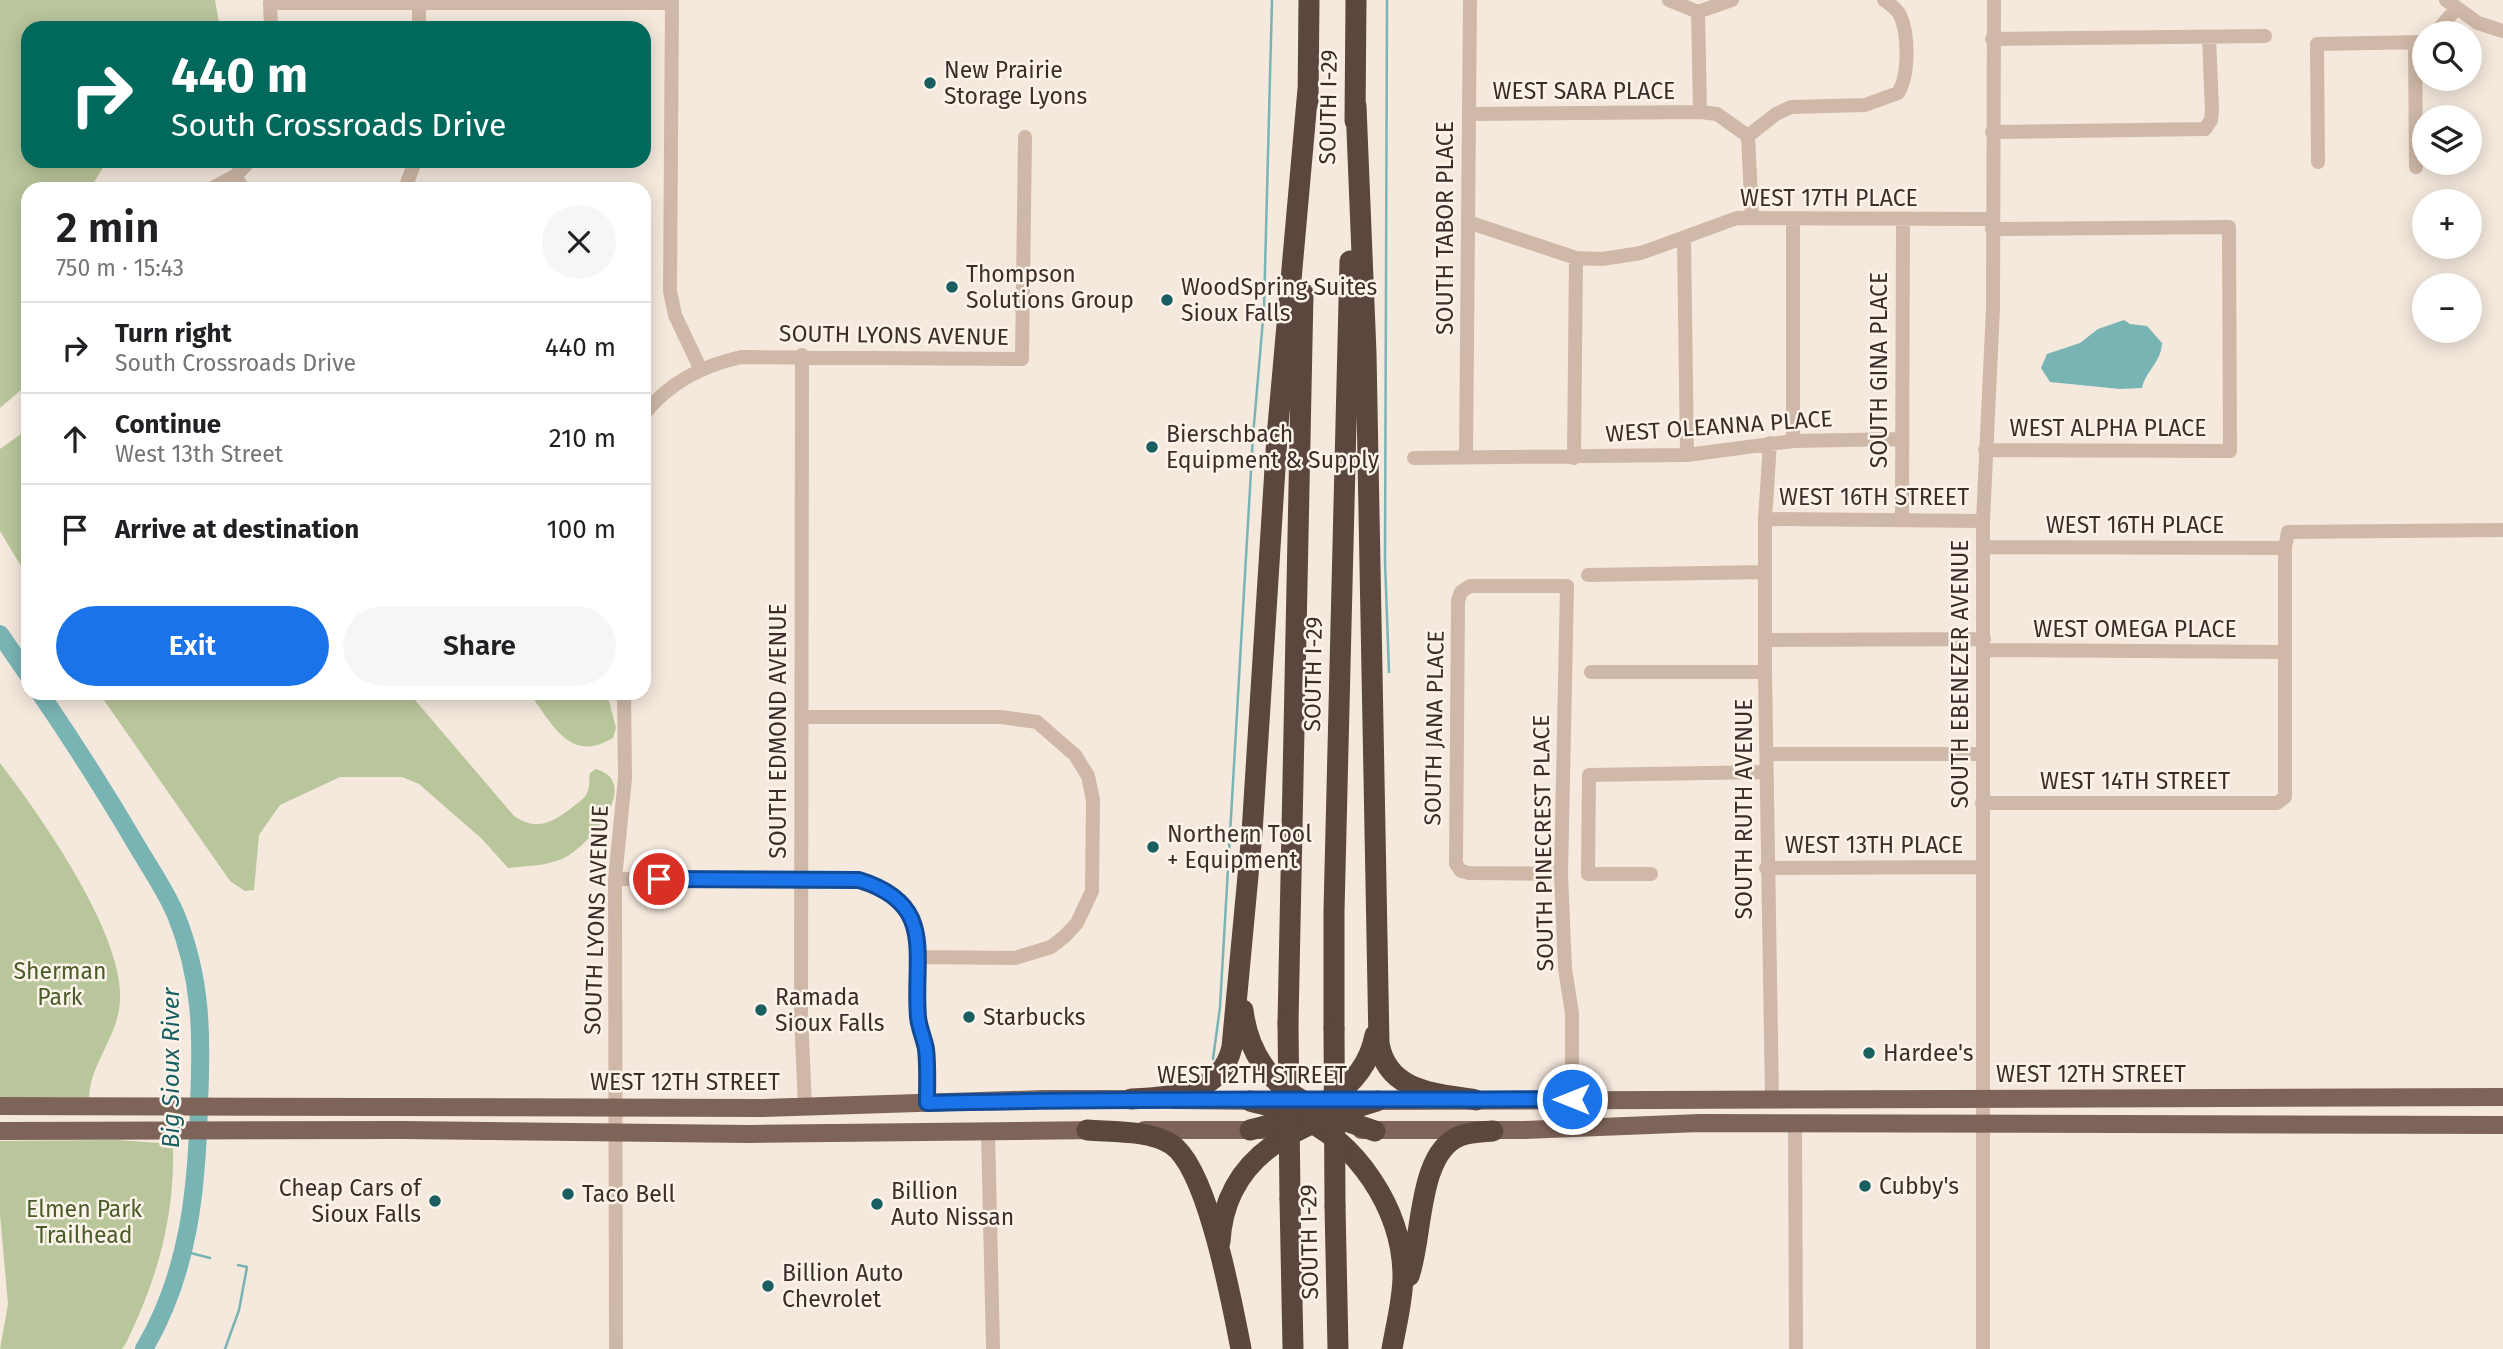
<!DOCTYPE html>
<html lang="en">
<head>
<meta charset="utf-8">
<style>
  :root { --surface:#fff; --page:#f6f6f6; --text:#202124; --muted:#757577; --line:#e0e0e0; --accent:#1a73e8 }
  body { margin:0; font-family:"Fira Sans",sans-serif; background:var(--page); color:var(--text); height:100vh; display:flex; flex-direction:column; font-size:26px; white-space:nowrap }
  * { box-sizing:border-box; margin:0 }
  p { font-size:23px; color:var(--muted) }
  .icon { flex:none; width:38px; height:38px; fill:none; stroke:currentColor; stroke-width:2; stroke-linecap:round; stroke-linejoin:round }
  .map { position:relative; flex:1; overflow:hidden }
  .drawer { position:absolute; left:21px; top:182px; width:630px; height:518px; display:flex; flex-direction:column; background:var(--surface); border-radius:21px; box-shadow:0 4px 18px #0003 }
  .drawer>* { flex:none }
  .hud { position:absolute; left:21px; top:21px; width:630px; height:147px; border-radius:21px; box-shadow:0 4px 18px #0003; background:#00695c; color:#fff; overflow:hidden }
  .tools { position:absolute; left:2412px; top:21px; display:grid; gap:14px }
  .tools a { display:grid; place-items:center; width:70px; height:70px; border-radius:50%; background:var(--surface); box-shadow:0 4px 18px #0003; font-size:35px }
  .pin { position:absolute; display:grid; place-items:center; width:60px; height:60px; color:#fff; margin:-30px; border:4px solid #fff; border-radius:50%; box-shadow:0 2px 7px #0007 }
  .me { position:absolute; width:77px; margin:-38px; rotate:270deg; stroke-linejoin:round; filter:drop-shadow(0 0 5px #0008) }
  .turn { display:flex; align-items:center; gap:24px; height:147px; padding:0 35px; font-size:32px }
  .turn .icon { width:91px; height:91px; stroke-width:2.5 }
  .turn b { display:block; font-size:49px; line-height:60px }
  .round { display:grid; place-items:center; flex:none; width:74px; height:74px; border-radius:37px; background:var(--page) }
  .overview { display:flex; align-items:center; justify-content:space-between; height:119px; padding:0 35px }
  h1 { font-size:42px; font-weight:600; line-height:52px }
  .cta { display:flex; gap:14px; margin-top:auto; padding:14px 35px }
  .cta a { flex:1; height:80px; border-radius:42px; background:var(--accent); color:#fff; font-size:28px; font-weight:600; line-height:80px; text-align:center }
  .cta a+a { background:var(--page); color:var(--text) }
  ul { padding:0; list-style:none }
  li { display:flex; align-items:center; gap:21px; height:91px; padding:0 35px; border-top:2px solid var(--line) }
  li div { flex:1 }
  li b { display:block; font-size:26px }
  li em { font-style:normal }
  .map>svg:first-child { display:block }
</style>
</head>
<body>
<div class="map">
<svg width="2503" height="1349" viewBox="0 0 2503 1349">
  <rect width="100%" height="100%" fill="#f5e9dd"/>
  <!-- green -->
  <path fill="#b9c69b" d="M0 0H215L220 28H28V161H107L90 189H28V384L0 408Z
    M28 429V578L0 531V449Z
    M99 693H409L514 816C538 832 553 822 574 806 579 802 587 797 588 790 590 785 589 778 590 773L596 769C644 783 587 848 562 859 545 866 526 866 508 868L482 839 419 784 402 777H340L280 805 259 835 254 890 245 891 230 881Z
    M529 693H607L616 728 613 738C569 764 553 724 529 693Z
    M0 763C40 815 124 934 120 1000 119 1035 91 1062 89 1097H0Z
    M117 1140 173 1144C175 1216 158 1278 126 1343L122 1349H0L8 1304 0 1214V1141Z"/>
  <!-- water -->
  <path fill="#79b4b5" d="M2124 320 2130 324 2147 326 2162 343C2161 363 2146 370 2142 388L2120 389 2050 382 2041 368 2047 354 2080 343 2098 329Z"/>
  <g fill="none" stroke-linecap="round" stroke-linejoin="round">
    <!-- stream -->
    <path stroke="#79b4b5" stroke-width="2.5" d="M1387 0 1385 562 1389 672
      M1213 1059 1220 1007 1253 436 1264 308 1272 0
      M183 1251 210 1258
      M225 1349 239 1310 247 1267 238 1265"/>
    <!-- river -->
    <path stroke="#79b4b5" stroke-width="18" d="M0 634 28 675
      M40 693C74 743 106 793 137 846 150 868 166 891 176 915 202 979 202 1036 199 1103 197 1189 189 1273 144 1349"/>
    <!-- minor -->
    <path stroke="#cfb8a7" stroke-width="14" d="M1669 0 1698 12 1732 0
      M2446 0 2478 23 2503 31
      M1698 12 1700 112 1717 114 1748 136 1752 217
      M271 28 270 3H672L670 291 675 315 700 368
      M419 28V3
      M2435 33 2457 8
      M1992 39 2265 36
      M2415 43 2416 167
      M1469 114 1700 112
      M1992 132 2205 129 2211 120 2212 110 2209 38
      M1748 136 1776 114 1791 107 1865 105 1898 93C1909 76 1909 34 1900 15 1896 8 1890 4 1884 0
      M2318 162 2317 44 2424 42
      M235 176 243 189
      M211 189 235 176 250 161
      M405 189 415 161
      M1793 219V441
      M1468 222 1576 258 1602 259 1641 253 1737 218 1992 219
      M1684 238 1687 455
      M802 355 801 1016 805 1106
      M644 414C670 382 702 366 741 357L1022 359 1025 137
      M1770 443 1765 519V672L1772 1098
      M1985 450 2230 451 2229 227 1992 229
      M1466 457 1470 0
      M1414 458 1687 455 1793 441 1900 439
      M1574 458 1576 258
      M1765 519 1983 521
      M1902 520 1903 220
      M1985 547 2285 548
      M1588 575 1765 572
      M1766 640 1984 639
      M1984 650 2285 652
      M1591 672H1765
      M801 717H1001L1037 722 1075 755 1088 776 1093 800 1092 891 1077 923 1065 936 1051 947 1015 958 920 957
      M1767 754H1983
      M1982 803H2277L2285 797V548L2288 532 2503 530
      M1766 868 1983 867
      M1561 874 1469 873 1461 871 1456 864 1458 601 1461 592 1470 586H1567L1561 874 1565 969 1572 1013V1099
      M1651 874H1588L1589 775 1766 772
      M615 879H859C936 904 914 955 918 1017 919 1028 924 1038 926 1049 928 1066 927 1085 927 1103
      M1795 1123 1796 1349
      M988 1131 993 1349
      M616 1349 615 879 625 778 624 693
      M1983 1349V521L1993 308 1994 0"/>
    <!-- major -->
    <path stroke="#7e6458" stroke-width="18" d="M1173 1100 1264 1101
      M1366 1101 2503 1097
      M0 1106 763 1108 1044 1099H1145
      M1144 1130H1263
      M1361 1130H1524L1700 1123 2503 1125
      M0 1131 402 1130 750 1134 1099 1130"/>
    <!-- highway -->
    <path stroke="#5c473f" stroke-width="21" d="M1308 103 1309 0
      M1356 106 1366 353 1379 1043C1387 1092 1435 1093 1476 1100
      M1355 121 1356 0
      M1243 1010C1252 1086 1310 1110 1375 1131
      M1288 1023 1303 293
      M1334 1029V911L1350 261
      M1131 1099C1172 1097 1221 1095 1232 1047L1252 833 1277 437 1308 89
      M1250 1101C1265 1105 1282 1108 1296 1115 1357 1141 1402 1209 1403 1275 1403 1300 1396 1325 1392 1349
      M1087 1130C1113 1132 1148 1130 1171 1144 1208 1168 1232 1304 1241 1349
      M1250 1130C1302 1117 1364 1095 1375 1035
      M1290 1199 1293 1349
      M1335 1206 1338 1349
      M1220 1242C1225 1151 1301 1124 1377 1101
      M1409 1276C1423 1238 1417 1153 1460 1136 1470 1132 1482 1132 1493 1131"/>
    <!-- highway-bridge -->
    <path stroke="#5c473f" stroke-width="21" d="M1288 1023 1290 1199
      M1334 1029 1335 1206"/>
  </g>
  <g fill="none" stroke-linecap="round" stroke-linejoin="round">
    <defs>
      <path id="route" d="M659 879 859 880C937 904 913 954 918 1017 919 1028 924 1038 926 1049 928 1066 927 1085 927 1103 1142 1097 1357 1101 1572 1099"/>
    </defs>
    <!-- route casing -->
    <use href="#route" stroke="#114b97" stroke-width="18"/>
    <!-- route -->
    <use href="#route" stroke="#1a73e8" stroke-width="12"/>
  </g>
  <!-- markers -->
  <g fill="#195e61" stroke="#fcf3ea" stroke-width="2.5">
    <circle cx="930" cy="83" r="7"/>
    <circle cx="952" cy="287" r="7"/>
    <circle cx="1167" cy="300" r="7"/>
    <circle cx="1152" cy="447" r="7"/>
    <circle cx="1153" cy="847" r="7"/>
    <circle cx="761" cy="1010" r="7"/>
    <circle cx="969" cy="1017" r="7"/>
    <circle cx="1869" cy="1053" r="7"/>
    <circle cx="1865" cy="1186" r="7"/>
    <circle cx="568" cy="1194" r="7"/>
    <circle cx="435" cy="1201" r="7"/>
    <circle cx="877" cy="1204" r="7"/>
    <circle cx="768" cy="1286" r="7"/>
  </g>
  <g text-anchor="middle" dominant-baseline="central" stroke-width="5" stroke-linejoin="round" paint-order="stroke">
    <!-- poi labels -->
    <g font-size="23" fill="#3b2e28" stroke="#fcf3ea" text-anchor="start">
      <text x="944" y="70">New Prairie<tspan x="944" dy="26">Storage Lyons</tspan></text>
      <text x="966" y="274">Thompson<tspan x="966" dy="26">Solutions Group</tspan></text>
      <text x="1181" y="287">WoodSpring Suites<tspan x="1181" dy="26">Sioux Falls</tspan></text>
      <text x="1166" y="434">Bierschbach<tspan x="1166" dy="26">Equipment &amp; Supply</tspan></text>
      <text x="1167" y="834">Northern Tool<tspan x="1167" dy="26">+ Equipment</tspan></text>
      <text x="775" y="997">Ramada<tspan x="775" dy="26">Sioux Falls</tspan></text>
      <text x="983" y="1017">Starbucks</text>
      <text x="1883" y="1053">Hardee's</text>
      <text x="1879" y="1186">Cubby's</text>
      <text x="421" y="1188" text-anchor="end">Cheap Cars of<tspan x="421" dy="26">Sioux Falls</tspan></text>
      <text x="891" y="1191">Billion<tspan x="891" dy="26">Auto Nissan</tspan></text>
      <text x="582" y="1194">Taco Bell</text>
      <text x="782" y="1273">Billion Auto<tspan x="782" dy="26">Chevrolet</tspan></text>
    </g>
    <!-- street labels -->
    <g font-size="23" fill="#3b2e28" stroke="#fcf3ea">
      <text x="1584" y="91">WEST SARA PLACE</text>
      <text transform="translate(1328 107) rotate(-89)">SOUTH I-29</text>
      <text x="1829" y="198">WEST 17TH PLACE</text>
      <text transform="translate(1445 228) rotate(-90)">SOUTH TABOR PLACE</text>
      <text transform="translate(894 335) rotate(1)">SOUTH LYONS AVENUE</text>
      <text transform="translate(1879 370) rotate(-90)">SOUTH GINA PLACE</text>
      <text transform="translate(1719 426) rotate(-4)">WEST OLEANNA PLACE</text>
      <text x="2108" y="428">WEST ALPHA PLACE</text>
      <text x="1874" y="497">WEST 16TH STREET</text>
      <text x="2135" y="525">WEST 16TH PLACE</text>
      <text x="2135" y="629">WEST OMEGA PLACE</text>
      <text transform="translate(1313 674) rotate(-89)">SOUTH I-29</text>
      <text transform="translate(1960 674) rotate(-90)">SOUTH EBENEZER AVENUE</text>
      <text transform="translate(1434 728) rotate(-89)">SOUTH JANA PLACE</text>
      <text transform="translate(778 731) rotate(-90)">SOUTH EDMOND AVENUE</text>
      <text x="2135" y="781">WEST 14TH STREET</text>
      <text transform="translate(1744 809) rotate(-90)">SOUTH RUTH AVENUE</text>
      <text transform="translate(1543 843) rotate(-91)">SOUTH PINECREST PLACE</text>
      <text x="1874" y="845">WEST 13TH PLACE</text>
      <text transform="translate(596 920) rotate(-88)">SOUTH LYONS AVENUE</text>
      <text x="2091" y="1074">WEST 12TH STREET</text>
      <text x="1252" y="1075">WEST 12TH STREET</text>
      <text x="685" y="1082">WEST 12TH STREET</text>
      <text transform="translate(1309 1242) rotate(-91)">SOUTH I-29</text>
    </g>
    <!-- park labels -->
    <g font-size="23" fill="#4a5c29" stroke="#fcf3ea">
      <text x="60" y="971">Sherman<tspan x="60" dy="26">Park</tspan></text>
      <text x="84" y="1209">Elmen Park<tspan x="84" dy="26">Trailhead</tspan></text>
    </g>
    <!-- water labels -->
    <g font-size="24" font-style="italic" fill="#195e61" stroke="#fcf3ea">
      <text transform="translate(171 1068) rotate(-90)">Big Sioux River</text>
    </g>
  </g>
</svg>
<div class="tools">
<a><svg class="icon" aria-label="search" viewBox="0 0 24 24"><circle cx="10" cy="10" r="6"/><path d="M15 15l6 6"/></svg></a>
<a><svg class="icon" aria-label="layers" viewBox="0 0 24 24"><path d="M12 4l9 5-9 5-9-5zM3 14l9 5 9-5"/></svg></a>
<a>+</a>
<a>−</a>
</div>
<div class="pin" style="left:659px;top:879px;background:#d93025"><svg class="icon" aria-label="arrive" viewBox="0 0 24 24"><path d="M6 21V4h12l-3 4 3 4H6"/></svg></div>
<svg class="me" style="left:1572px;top:1099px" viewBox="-20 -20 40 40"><circle r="17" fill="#1a73e8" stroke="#fff" stroke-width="3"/><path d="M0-11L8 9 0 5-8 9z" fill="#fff"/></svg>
<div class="hud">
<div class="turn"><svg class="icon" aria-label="right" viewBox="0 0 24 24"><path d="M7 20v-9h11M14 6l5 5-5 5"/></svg><div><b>440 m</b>South Crossroads Drive</div></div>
</div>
<section class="drawer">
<div class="overview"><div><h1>2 min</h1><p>750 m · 15:43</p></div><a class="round"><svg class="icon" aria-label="close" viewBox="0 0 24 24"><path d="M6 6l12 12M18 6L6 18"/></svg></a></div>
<ul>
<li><svg class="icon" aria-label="right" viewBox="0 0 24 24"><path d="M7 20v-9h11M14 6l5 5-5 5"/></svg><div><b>Turn right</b><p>South Crossroads Drive</p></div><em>440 m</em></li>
<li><svg class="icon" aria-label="ahead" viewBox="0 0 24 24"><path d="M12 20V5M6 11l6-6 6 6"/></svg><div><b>Continue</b><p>West 13th Street</p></div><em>210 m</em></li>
<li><svg class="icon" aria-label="arrive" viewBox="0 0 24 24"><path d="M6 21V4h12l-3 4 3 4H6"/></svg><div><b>Arrive at destination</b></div><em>100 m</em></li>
</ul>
<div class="cta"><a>Exit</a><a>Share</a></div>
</section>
</div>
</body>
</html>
